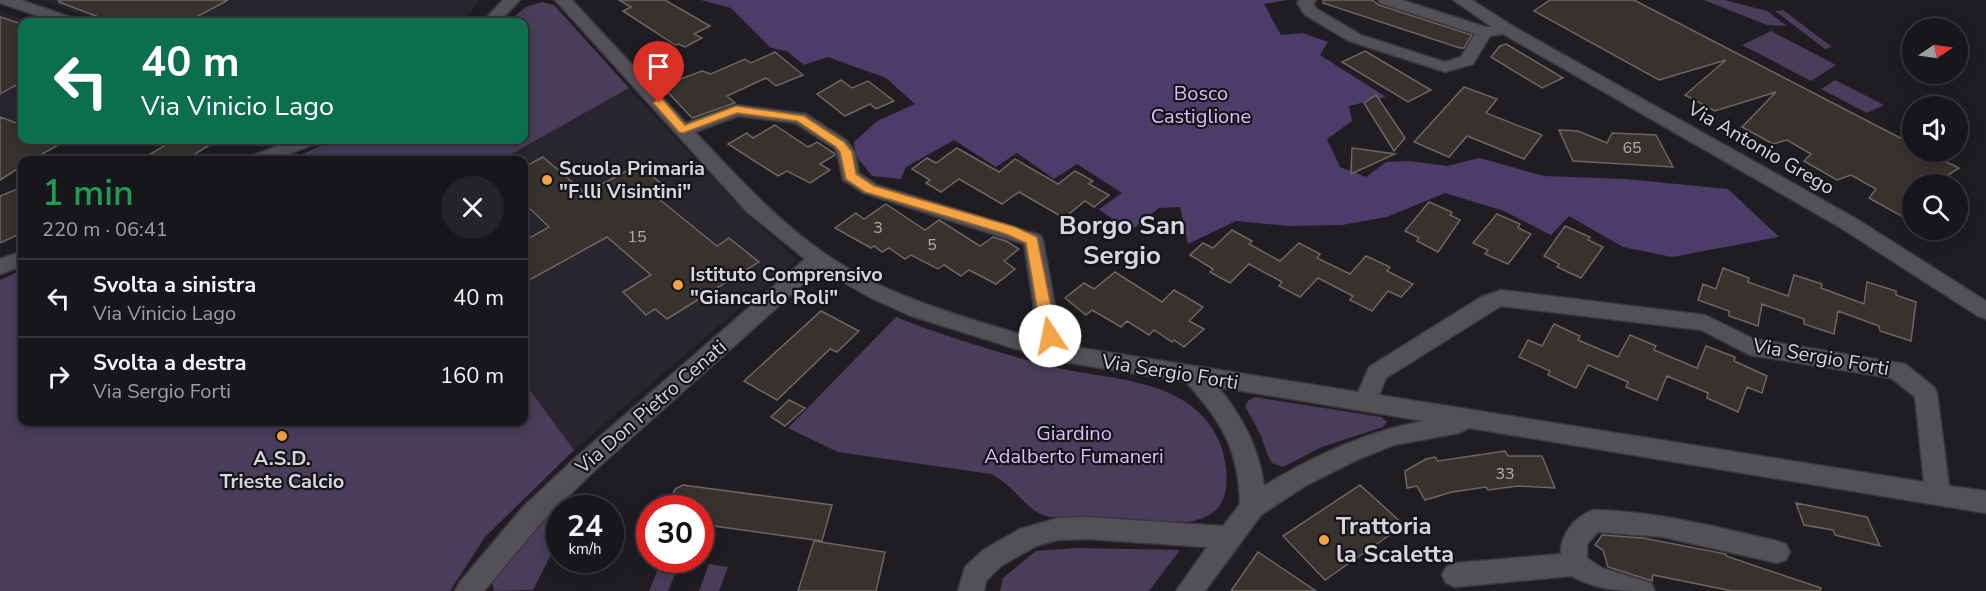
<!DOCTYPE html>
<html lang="it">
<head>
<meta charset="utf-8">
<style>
  :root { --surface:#17161a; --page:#242327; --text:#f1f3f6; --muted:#9e9fa2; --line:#363539 }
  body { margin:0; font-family:"Nunito Sans",sans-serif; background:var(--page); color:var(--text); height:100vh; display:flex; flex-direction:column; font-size:22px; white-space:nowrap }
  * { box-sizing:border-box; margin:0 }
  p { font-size:20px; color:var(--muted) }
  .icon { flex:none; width:33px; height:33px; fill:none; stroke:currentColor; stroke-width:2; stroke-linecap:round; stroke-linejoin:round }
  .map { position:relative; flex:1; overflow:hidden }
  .details { position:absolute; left:18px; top:156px; width:510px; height:270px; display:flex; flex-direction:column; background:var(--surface); border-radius:12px; box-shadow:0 3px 15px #0003,0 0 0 2px var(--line) }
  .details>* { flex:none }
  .guide { position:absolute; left:18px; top:18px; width:510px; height:126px; border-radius:12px; box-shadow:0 3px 15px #0003,0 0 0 2px var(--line); background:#0b6e4f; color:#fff; overflow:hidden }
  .needle { width:39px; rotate:77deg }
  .tools { position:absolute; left:1902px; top:18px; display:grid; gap:12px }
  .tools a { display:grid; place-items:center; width:66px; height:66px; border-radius:50%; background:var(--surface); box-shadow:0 3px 15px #0003,0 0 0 2px var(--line); font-size:30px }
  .speed { position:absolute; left:546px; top:495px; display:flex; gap:12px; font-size:30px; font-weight:700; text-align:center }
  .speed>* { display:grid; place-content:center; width:78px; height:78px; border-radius:50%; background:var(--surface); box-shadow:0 3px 15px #0003,0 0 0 2px var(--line); line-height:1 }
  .speed small { font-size:15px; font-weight:400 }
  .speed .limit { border:9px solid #d22; background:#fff; color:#111 }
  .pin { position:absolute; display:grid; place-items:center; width:51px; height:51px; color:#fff; margin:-62px -26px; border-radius:50% 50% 50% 0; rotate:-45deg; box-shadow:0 0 6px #0007 }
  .pin .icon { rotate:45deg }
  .me { position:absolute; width:66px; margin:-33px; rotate:349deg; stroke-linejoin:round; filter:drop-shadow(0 0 4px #0008) }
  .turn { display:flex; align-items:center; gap:21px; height:126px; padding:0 24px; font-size:27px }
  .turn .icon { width:78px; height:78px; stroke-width:2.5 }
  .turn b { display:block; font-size:42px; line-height:51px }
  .round { display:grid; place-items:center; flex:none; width:63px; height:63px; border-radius:32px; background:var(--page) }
  .summary { display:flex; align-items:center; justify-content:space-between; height:102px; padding:0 24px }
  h1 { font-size:36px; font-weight:600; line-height:45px; color:#1e9e55 }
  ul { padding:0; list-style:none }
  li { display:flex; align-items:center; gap:18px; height:78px; padding:0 24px; border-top:2px solid var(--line) }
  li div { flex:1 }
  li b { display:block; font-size:22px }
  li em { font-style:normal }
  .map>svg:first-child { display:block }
</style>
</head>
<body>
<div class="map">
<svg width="1986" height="591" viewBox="0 0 1986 591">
  <rect width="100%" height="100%" fill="#1f1d22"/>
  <!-- built -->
  <path fill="#28252f" d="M42 0H480L461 22H102Z
    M0 11 29 22H22V131L0 144Z
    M629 88 748 216 797 259 574 450 524 382V160H501Z"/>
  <!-- green -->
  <path fill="#493d5b" d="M1704 0H1724L1767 11 1787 26 1767 25Z
    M542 2 554 5 629 88 501 160H486L479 156 469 160H288L335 140H524V22H507L526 7Z
    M1783 10 1832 47 1825 49 1775 11Z
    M1771 31 1836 65 1811 81 1742 45Z
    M1835 80 1884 105 1867 113 1821 89Z
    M22 270V422H524V382L574 450 485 537 450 591H0V280Z
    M896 317C946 337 997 352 1049 366 1109 381 1192 376 1220 443 1225 456 1228 474 1226 488 1223 511 1208 518 1189 522L1050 517C1026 513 1014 484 991 474L838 452 788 428Z
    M1255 397 1381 417 1387 422 1383 427 1322 447 1283 467 1272 463 1268 456 1261 436 1245 406 1249 400Z
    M559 511V539L533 590 494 591 492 583 506 555 552 513Z
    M1077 548 1180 550 1149 591H1000L1003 578 1036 551Z
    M662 560H681L668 591H649Z
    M709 564 728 567 719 591H699Z"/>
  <!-- forest -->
  <path fill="#4d3b69" d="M701 0H1288L1264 4 1281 35 1303 33 1328 42 1320 55 1386 97 1349 106 1352 121 1327 139 1340 167 1366 177 1386 162 1409 161 1447 166 1480 158 1544 176 1626 179 1728 189 1779 237 1672 257 1623 247 1569 216 1551 235 1504 211 1445 193 1387 217 1342 225 1289 226 1236 221 1188 244 1180 207 1159 208 1129 232 1099 209 1122 193 1077 164 1054 179 1017 153 996 167 954 140 906 167 901 179 872 176 856 156 854 142 877 121 915 104 886 78 828 57 804 65 787 51 771 48 731 8Z"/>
  <!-- building -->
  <path fill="#37322e" stroke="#6c6763" stroke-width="1.5" d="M59 0H228L187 22H112L59 2Z
    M619 0H665L710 26 694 34 702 38 685 47 678 44 675 45 623 11 631 7Z
    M1323 0H1372L1379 5 1472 35 1464 48H1460L1323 3Z
    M1550 0H1634L1912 144V152H1927L1959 168 1934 184H1912V222L1869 198 1876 189 1851 175 1837 180 1804 161 1811 154 1787 140 1773 144 1742 127 1776 92 1715 111 1685 95 1726 60 1659 80 1534 11Z
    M0 17 22 24V82L0 94Z
    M1506 44 1563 78 1542 88 1491 57 1500 46Z
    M1365 51 1431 90 1408 102 1342 62Z
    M775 52 803 75 776 86 766 78 727 96 735 103 692 118 662 86 702 71 711 74 745 59 751 63Z
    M841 80 852 88 868 81 894 101 876 109 870 104 845 116 817 94Z
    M1464 87 1497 99 1486 113 1542 135 1524 159 1467 136 1449 157 1414 142Z
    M1376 95 1405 138 1394 151 1364 103Z
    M0 117 22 125V140H67L32 160H22V166L0 180Z
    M775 125 808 147 817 142 834 153 835 155 820 164 830 170 810 183 787 171 778 176 728 144 747 133 753 138Z
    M1559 130 1578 131 1607 143 1612 133 1656 135 1673 167 1573 161Z
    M174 140H218L185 160H140Z
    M957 148 999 172 1015 159 1058 184 1075 171 1093 181 1089 184 1109 195 1094 207 1085 201 1064 218 1019 192 1002 204 959 179 941 192 926 183 930 180 912 169 927 158 936 163Z
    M1352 148 1367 150 1395 154 1351 174Z
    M543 157 585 193 638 165 667 188 654 195 717 246 729 238 759 262 667 319 655 309 646 315 623 292 651 275 607 237 524 283V241L549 227 524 203V167Z
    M22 187V233L0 243V196Z
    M1429 202 1452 212 1450 215 1460 220 1438 252 1417 241 1419 238 1405 231Z
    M886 204 925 230 939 220 980 246 993 237 1006 241 1019 249 1004 261 1015 269 996 284 969 270 961 276 944 265 938 269 911 255 905 259 889 248 882 252 874 246 871 248 835 228 856 213 864 219Z
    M1497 214 1520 224 1518 228 1531 234 1508 264 1485 254 1488 250 1473 243Z
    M1565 226 1590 237 1588 240 1603 247 1581 278 1557 267 1559 264 1544 256Z
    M1232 230 1252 241 1249 244 1280 261 1299 243 1320 254 1317 258 1350 274 1366 256 1390 267 1387 271 1413 284 1401 297 1388 291 1372 311 1350 300 1353 296 1318 278 1300 297 1279 286 1282 282 1249 264 1230 283 1210 272 1213 269 1190 255 1203 243 1213 248Z
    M1723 268 1749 278 1748 282 1788 296 1794 275 1822 284 1821 288 1864 304 1867 282 1896 291V295L1916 302 1911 341 1880 331 1879 326 1838 311 1834 334 1804 324V319L1762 304 1758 326 1729 316V311L1698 300 1703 284 1716 289Z
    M1115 272 1162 302 1174 290 1203 307 1189 321 1204 329 1184 347 1174 340 1172 342 1154 330 1149 335 1127 321 1121 327 1092 310 1086 315 1065 298 1084 283 1094 289Z
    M821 311 859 331 837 352 830 349 777 400 744 381Z
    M1554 324 1580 336 1578 340 1618 357 1630 335 1656 346 1654 350 1697 368 1706 346 1735 357 1734 361 1767 376 1762 393 1747 387 1738 412 1707 398 1708 393 1667 376 1657 400 1626 387 1628 382 1588 365 1576 388 1548 375 1550 371 1519 357 1528 340 1542 346Z
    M789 400 805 408 785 426 771 417Z
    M1505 451 1508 456H1542L1555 488 1518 486 1488 490 1486 487 1452 492 1425 500 1417 486 1407 488 1405 471 1426 459 1435 457 1438 461Z
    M683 485 832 505 822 541 700 524V508H667L675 489Z
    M1360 485 1404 525 1325 580 1283 536Z
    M1796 503 1867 517 1880 546 1835 535 1833 530 1804 525Z
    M1602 535 1643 538 1726 554V556L1821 588 1820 591H1732L1653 575 1652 581 1608 567 1603 550 1595 545Z
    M814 541 885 552 876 591H798Z
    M1258 552 1316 591H1231Z"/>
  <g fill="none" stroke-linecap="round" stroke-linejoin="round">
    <defs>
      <path id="minor" d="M0 0H21L76 19 78 22H56L0 3Z
        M503 0H520L499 22H482Z
        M555 0H572L686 123 736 105 806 114 846 140 855 152 859 173 877 185 1040 235 1043 240 1062 345 1358 392 1369 367 1481 297 1501 290 1705 315 1754 339 1905 364 1934 387 1937 393 1949 486 1986 491V513L1469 428 1459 433 1394 445 1359 459 1305 486 1261 515 1205 591H1176L1207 547 1087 539 1058 540 1036 546 1001 566 986 581 984 591H958L965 567 983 550 1020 529 1058 518 1087 517 1223 526 1240 504C1239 450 1222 422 1186 382L1052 360 911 316 871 298 820 269 591 474 541 523 484 591H455L459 583 523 507 573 460 805 259 747 212ZM738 116 795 123 834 148 837 153 843 180 863 193 1024 244 1039 340C965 317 888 298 824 253 775 219 736 175 695 132ZM1501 306 1701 330 1750 355 1891 378 1915 397 1924 482 1379 395 1386 378ZM1218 387 1424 421C1367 431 1313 456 1264 486 1259 448 1243 417 1218 387Z
        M1299 0H1316L1313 4 1317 9 1361 35 1445 62 1461 57 1475 34 1380 3 1378 0H1402L1486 27H1492L1453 0H1472L1516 28 1855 218 1986 301V319L1978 316 1841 228 1503 34 1490 36 1473 64 1445 72 1349 41 1305 15 1297 3Z
        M293 140H317L314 144 274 160H249L251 156Z
        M22 251V266L0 274V259Z
        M1593 510C1656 511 1716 527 1777 541L1786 544 1790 552 1786 560 1777 563 1663 537 1598 532 1587 544V558L1602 568 1651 583 1655 591C1621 591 1600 591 1571 576L1455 587 1446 583 1442 575 1446 567 1455 563 1561 554C1560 534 1575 517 1593 510Z"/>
    </defs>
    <!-- minor casing -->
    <use href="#minor" stroke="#3a383c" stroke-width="3"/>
    <!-- minor -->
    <use href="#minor" fill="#535157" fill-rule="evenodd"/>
  </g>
  <!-- route -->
  <path fill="#f4a345" stroke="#9f6a2d" stroke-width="1.5" d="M659 99 663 100 685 125 736 106 804 116 844 142 852 152 856 174 874 186 1015 227 1037 237 1057 336 1055 340 1050 341 1042 336 1026 243 1006 234 865 192 846 179 840 152 836 147 797 121 737 113 683 133 679 132 655 105 653 103Z"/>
  <!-- markers -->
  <g fill="#f4a345" stroke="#151418" stroke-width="2">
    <circle cx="547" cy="180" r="6"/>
    <circle cx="678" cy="285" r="6"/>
    <circle cx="282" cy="436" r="6"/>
    <circle cx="1324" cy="540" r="6"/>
  </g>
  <g text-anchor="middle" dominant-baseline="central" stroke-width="4.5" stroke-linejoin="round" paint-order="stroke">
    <!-- number labels -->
    <g font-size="16" fill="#aeacae">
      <text x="1632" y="148">65</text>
      <text x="878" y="228">3</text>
      <text x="637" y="237">15</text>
      <text x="932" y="245">5</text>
      <text x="1505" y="474">33</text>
    </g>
    <!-- park labels -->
    <g font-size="20" fill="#d6c0fd" stroke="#151418">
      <text x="1201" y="93">Bosco<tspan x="1201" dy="23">Castiglione</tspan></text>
      <text x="1074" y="433">Giardino<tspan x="1074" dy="23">Adalberto Fumaneri</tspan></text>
    </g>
    <!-- street labels -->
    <g font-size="20" fill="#d6d5d9" stroke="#151418">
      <text transform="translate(1761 148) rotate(30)">Via Antonio Grego</text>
      <text transform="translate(1821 357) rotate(10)">Via Sergio Forti</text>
      <text transform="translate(1170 372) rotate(9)">Via Sergio Forti</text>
      <text transform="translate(651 407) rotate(-41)">Via Don Pietro Cenati</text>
    </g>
    <!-- poi labels -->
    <g font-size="20" font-weight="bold" fill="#d6d5d9" stroke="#151418" text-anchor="start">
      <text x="559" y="168">Scuola Primaria<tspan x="559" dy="23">"F.lli Visintini"</tspan></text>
      <text x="690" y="274">Istituto Comprensivo<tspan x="690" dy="23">"Giancarlo Roli"</tspan></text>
      <text x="282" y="458" text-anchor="middle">A.S.D.<tspan x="282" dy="23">Trieste Calcio</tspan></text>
    </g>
    <!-- near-poi labels -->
    <g font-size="24" font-weight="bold" fill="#d6d5d9" stroke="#151418" text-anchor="start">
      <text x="1336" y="526">Trattoria<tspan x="1336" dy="28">la Scaletta</tspan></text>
    </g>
    <!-- district labels -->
    <g font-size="26" font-weight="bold" fill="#d6d5d9" stroke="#151418">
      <text x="1122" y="225">Borgo San<tspan x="1122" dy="30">Sergio</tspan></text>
    </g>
  </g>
</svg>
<div class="tools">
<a><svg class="needle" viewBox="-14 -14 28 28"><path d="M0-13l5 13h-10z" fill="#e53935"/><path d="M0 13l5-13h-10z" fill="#9e9fa2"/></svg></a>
<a><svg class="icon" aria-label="sound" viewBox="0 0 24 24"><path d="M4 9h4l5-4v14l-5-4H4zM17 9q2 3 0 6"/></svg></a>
<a><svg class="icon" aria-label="search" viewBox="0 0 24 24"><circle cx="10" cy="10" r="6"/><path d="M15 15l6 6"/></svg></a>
</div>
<div class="speed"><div>24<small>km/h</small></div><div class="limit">30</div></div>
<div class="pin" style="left:659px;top:103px;background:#d93025"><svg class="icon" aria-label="arrive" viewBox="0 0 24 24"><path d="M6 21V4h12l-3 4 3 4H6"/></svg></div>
<svg class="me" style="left:1050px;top:336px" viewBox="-20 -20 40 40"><circle r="19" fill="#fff"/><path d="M0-13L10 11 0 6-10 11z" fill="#f4a345"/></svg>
<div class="guide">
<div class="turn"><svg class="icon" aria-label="left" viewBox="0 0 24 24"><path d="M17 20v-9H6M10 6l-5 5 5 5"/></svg><div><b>40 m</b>Via Vinicio Lago</div></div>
</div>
<section class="details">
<div class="summary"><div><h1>1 min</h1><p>220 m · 06:41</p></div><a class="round"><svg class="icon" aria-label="close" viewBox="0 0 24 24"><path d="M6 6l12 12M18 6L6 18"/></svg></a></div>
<ul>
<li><svg class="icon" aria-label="left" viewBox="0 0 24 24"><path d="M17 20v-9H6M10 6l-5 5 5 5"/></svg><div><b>Svolta a sinistra</b><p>Via Vinicio Lago</p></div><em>40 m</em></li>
<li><svg class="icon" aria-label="right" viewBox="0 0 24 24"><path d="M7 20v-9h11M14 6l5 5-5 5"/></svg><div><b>Svolta a destra</b><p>Via Sergio Forti</p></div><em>160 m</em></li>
</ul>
</section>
</div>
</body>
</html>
